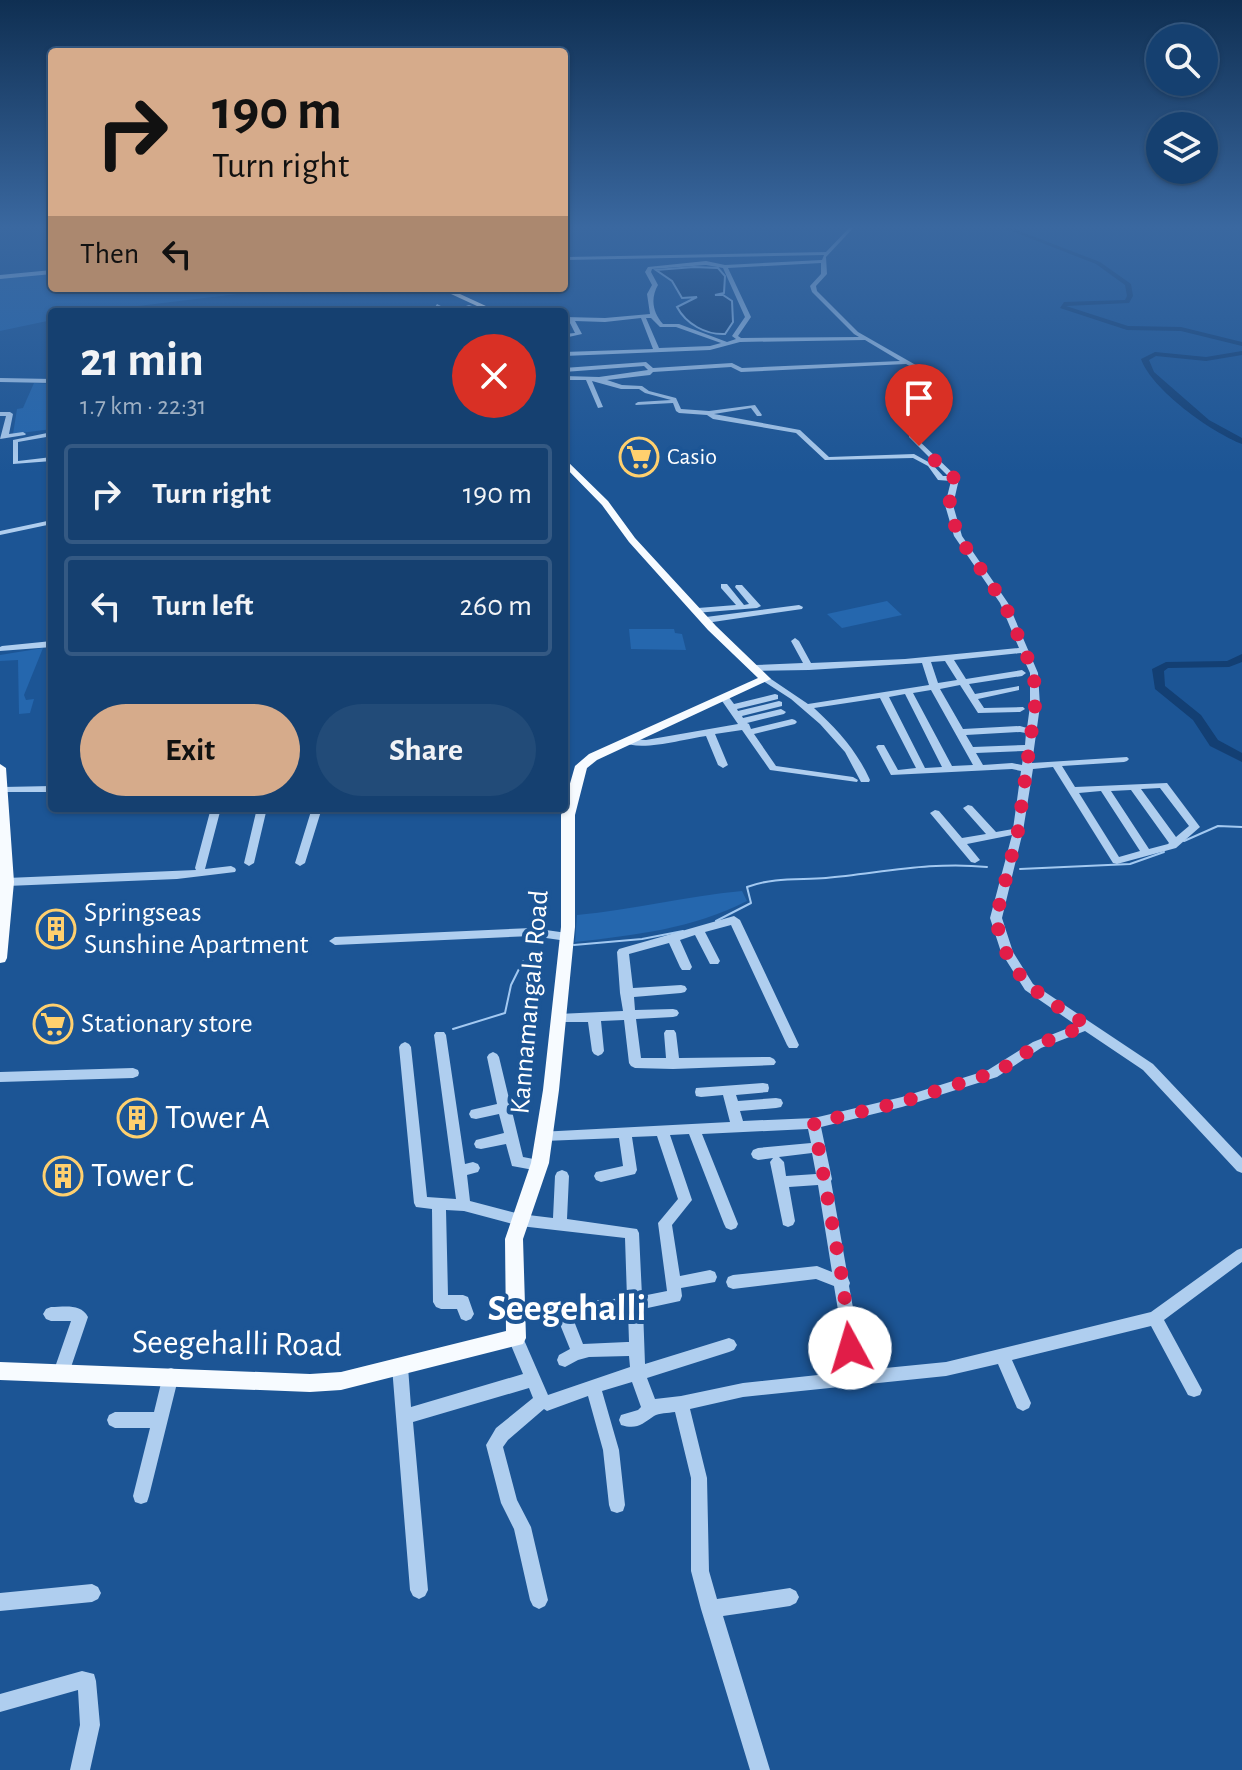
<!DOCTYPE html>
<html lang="en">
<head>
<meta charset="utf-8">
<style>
  :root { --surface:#154070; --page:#224b78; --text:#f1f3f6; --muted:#9dafc3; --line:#345983; --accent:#d6ab8b }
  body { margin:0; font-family:"Alegreya Sans",sans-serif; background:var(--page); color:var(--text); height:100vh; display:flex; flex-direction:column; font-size:30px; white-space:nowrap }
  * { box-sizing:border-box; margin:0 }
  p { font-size:26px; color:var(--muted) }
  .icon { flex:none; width:44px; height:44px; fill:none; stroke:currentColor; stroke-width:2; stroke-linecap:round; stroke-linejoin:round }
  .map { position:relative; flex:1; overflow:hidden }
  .panel { position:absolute; left:48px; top:308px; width:520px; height:504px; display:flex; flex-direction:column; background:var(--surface); border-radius:8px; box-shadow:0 2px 6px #0004,0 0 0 2px var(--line) }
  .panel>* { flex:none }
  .banner { position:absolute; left:48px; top:48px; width:520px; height:244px; border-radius:8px; box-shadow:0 2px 6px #0004,0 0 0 2px var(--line); background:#d6ab8b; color:#111; overflow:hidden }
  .tools { position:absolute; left:1146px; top:24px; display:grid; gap:16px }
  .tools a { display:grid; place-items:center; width:72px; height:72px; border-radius:50%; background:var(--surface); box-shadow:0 2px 6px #0004,0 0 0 2px var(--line); font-size:40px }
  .pin { position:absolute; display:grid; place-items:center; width:68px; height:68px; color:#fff; margin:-82px -34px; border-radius:50% 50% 50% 0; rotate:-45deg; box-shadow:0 0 8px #0007 }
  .pin .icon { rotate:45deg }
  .me { position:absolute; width:88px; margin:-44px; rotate:354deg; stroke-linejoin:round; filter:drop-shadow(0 0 6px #0008) }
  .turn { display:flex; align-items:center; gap:28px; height:168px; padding:0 32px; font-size:36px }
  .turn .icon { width:104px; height:104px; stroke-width:2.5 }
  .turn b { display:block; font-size:56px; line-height:68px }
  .then { display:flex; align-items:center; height:76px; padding:0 32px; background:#0003; gap:16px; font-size:30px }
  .round { display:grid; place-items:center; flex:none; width:84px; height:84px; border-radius:42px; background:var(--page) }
  .summary { display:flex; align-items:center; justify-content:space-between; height:136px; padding:0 32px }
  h1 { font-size:48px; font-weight:700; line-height:60px }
  .primary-button { display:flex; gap:16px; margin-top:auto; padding:16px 32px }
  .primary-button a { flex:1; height:92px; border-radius:48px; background:var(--accent); color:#111; font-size:32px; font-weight:700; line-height:92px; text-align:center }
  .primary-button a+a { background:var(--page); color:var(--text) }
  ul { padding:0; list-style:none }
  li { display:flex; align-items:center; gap:24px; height:100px; margin:0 16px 12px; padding:0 16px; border:4px solid var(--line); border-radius:8px }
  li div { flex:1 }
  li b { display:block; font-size:30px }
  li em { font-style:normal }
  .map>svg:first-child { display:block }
</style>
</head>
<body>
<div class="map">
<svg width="1242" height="1770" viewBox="0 0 1242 1770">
  <rect width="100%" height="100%" fill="#1c5595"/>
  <!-- green -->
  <path fill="#2567ae" d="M52 273V288H244L237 294 89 312H52V320L0 331V278Z
    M34 383 52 384V429L13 434 17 409 23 408Z
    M887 601 902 615 842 628 827 614Z
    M629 629H674L675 633 682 634 686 650 631 649Z
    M43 648 24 695 26 700 34 699 30 713 19 714 18 660 0 661V655Z
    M742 891 747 901C692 929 635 935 575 942L577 915C633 910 686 896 742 891Z"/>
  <!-- water -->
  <path fill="#133f73" stroke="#a3c9f1" stroke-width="2" d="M694 267 718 268 725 276 724 293 715 295H723L732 301 733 322 725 334C706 335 686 324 677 307L697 297 682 298 672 281 656 270Z"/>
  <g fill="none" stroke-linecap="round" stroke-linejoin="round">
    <!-- stream -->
    <path stroke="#a3c9f1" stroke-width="2" d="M1184 841 1218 826 1242 827
      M1020 869 1130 864 1164 852
      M716 921 751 903 747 887C774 877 798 880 826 878 881 873 932 861 987 867
      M574 945 642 939 683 931
      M453 1029 505 1013 511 985 523 961"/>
    <!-- river -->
    <path fill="#133f73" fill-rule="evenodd" d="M996 225H1004L1100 262 1131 284 1133 296 1129 303 1066 306 1128 326 1181 327 1242 342V346L1181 331 1127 330 1060 308 1064 302 1125 300 1127 296 1125 285 1096 264Z
      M1242 351V355L1206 361 1156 356 1149 360 1154 372 1209 420 1242 438V444C1211 432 1152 390 1141 359L1155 352 1206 357Z
      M1242 654V662L1229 667 1168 668 1164 671 1165 686 1201 715 1218 740 1242 753V762L1210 746 1193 720 1155 689 1152 669 1166 662 1227 661Z"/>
    <!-- minor -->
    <path fill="#afceef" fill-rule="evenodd" d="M852 225H856L826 257 827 274 816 286 817 291 858 332 928 372 945 393C941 411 932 422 915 429V437L959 479 953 505 962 536 1008 603 1038 673 1040 706 1032 763 1127 757 1129 759 1127 761 1124 762 1062 766 1075 787 1167 783 1200 827 1176 848 1117 864 1113 863 1053 767 1033 769 1023 831 1002 918 1013 952 1033 984 1153 1064 1242 1158V1173L1237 1171 1143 1070 1085 1031 1041 1048 997 1077 902 1107 821 1127 832 1179 831 1181 848 1278 850 1283 849 1286 859 1340 858 1348 845 1372 946 1362 1151 1312 1237 1250 1242 1248V1262L1164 1320 1202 1390 1200 1395 1194 1397 1188 1395 1151 1326 1012 1360 1031 1403 1029 1408 1023 1411 1017 1408 998 1364 946 1376 743 1397 690 1409 707 1478 709 1571 717 1599 790 1588 796 1591 799 1597 796 1603 790 1606 723 1616 770 1770H750L701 1609 691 1571V1478L675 1412C668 1413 659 1413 654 1416 642 1424 637 1430 621 1425L619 1420 621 1415 638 1410 641 1407 632 1382 602 1391 619 1450 625 1505 623 1511 617 1513 611 1511 609 1505 603 1450 588 1396 547 1411 544 1409 508 1440 503 1447 517 1500 531 1527 548 1600 545 1606 539 1609 533 1606 530 1600 514 1529 501 1503 486 1445 496 1428 533 1398 529 1388 413 1422 428 1590 425 1596 419 1599 413 1596 410 1590 392 1367 394 1362 400 1360 406 1362 408 1367 411 1407 523 1374 508 1338 511 1333 516 1331 521 1333 548 1395 630 1367 629 1356 589 1357 578 1360 565 1367 559 1365 557 1360 559 1355 570 1349 557 1317 515 1320 510 1318 507 1313 510 1308 515 1306 627 1298 625 1238 520 1226 464 1211 446 1210 448 1295H463L468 1297 474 1314 471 1319 466 1321 461 1319 457 1309H441L436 1307 433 1302 432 1209 416 1207 414 1203 399 1047 401 1044 405 1042 409 1044 411 1047 427 1197 456 1199 434 1035 436 1032H444L446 1035 465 1164 473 1162 478 1164 480 1168 478 1172 467 1175 470 1201 520 1214 553 1218 555 1176 557 1172 562 1170 567 1172 569 1176 567 1219 637 1229 639 1233 642 1296 667 1291 658 1223 678 1199 657 1136 632 1137 637 1170 635 1174 601 1182 596 1180 594 1176 596 1172 623 1166 619 1138 544 1141 539 1140 537 1136 539 1132 730 1122 723 1095 701 1097 696 1096 695 1092 696 1088 763 1083 768 1084 769 1088 768 1092 736 1095 738 1101 776 1098 781 1099 783 1103 781 1107 776 1108 740 1111 743 1121 814 1118 902 1097 988 1070 1033 1042 1076 1025 1025 990 1001 952 990 918 1012 835 967 844 980 860 975 863 971 862 930 813 935 810 939 811 962 838 986 834 963 808 968 805 972 806 996 832 1013 829 1021 771 1012 769 891 775 876 747 878 745H884L898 770 916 768 880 698 814 708C837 729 857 751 870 780L869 782H861L845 752 820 724 791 699 760 679 762 677H768L808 704 929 685 922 663 809 670 755 671 751 668 755 665 803 663 791 641 795 638 799 641 811 663 905 659 1019 648 1000 603 954 536 945 505 951 481 938 480 928 466 913 458 825 460 796 433 713 419 707 415 679 413 676 411 673 403 636 405 635 404 638 402 671 400 645 393 639 389H621L592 381 603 407 598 408 586 380H564V376L599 377 648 370 644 366 564 372V368L646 362 653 368 732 363 742 368 900 361 865 340 740 342 710 350 564 356V352L653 349 641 318 605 322 575 321 582 334 564 338V334L575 333 569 321H564V317L605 318 650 314 647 294 652 285 645 272 648 267 706 261 725 265 822 260 824 255 565 260 564 251 566 252 567 257 826 252ZM821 263V274L810 286 812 292 854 334 859 337 741 338 738 336 751 317 728 268ZM706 265 723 268 745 317 732 336 736 339 727 342 679 324H663C653 313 650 299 658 285L651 272 652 269ZM646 318H651L660 327H676L721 343 710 346 659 348ZM906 364 924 374 939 393C934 412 925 419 909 428V437L948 476H943L932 464 914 454 829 457 800 430 714 414 751 408 757 416H761L762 415 755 405 709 411 681 409 676 398 649 391 642 386 622 385 607 380 650 375 653 372 731 367 741 372ZM1021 653 1030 673V706L1027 728 1020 726 963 729 940 689 960 685 978 713 1020 712 1025 709 1023 707 984 708 978 699 1019 690V686L975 694 969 684 1022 676 1026 673 1022 670 966 679 954 660ZM945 661 957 680 938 683 931 662ZM931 690 973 765 952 766 913 693ZM905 694 942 767 925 768 889 697ZM1020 732 1026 733 1025 745 973 747 966 735ZM1024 751 1022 765 1012 763 983 765 976 753ZM1160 788 1189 826 1176 837 1141 789ZM1131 790 1169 843 1168 844 1149 849 1111 791ZM1101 791 1140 851 1119 857 1079 793ZM808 1129 811 1143 758 1148 753 1150 751 1154 753 1158 758 1160 773 1158 770 1162 783 1225 788 1227 793 1225 795 1221 789 1187 818 1185 832 1272 817 1266 733 1275 728 1277 726 1282 728 1287 733 1289 816 1279 834 1286 843 1340 842 1347 827 1374 743 1383 681 1396 655 1399 647 1378 729 1352 734 1350 737 1345 734 1340 729 1338 645 1364 643 1309 680 1301 682 1296 681 1288 715 1282 717 1277 715 1272 710 1270 680 1276 672 1225 692 1200 670 1135 689 1134 724 1224 726 1228 731 1230 736 1228 738 1224 702 1134ZM812 1153 816 1174 786 1176 784 1162 779 1157ZM628 1311 629 1342H627L583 1344 572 1316Z
      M52 270V274L0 279V275Z
      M437 304 451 311 452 312H445L435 307Z
      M469 305 488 311 489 312C478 312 470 308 459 311L456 309Z
      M415 306 425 311 426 312H419L413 309Z
      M0 378 52 379V383L0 382Z
      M0 412H10L13 414 9 434 23 432 26 434 25 435 0 439 6 416H0Z
      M52 432V436L18 442V461L52 457V461L13 464V440Z
      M52 520V524L0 535V531Z
      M721 584H727L744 605 749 604 735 587 736 585H742L761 606 757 608 695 613 694 611 698 608 736 605 721 588Z
      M799 605 803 607 802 609 706 623 702 620 706 617Z
      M52 641V647L0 651V647L2 646Z
      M775 694 778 695V699L737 709 738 711 779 701 782 702V706L742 716 743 718 781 709 786 712 784 714 747 723 749 724 751 729 792 719 795 720 797 722 795 724 754 734 776 766 853 777 858 780 857 782 770 770 742 730 715 734 728 765 723 768 718 765 706 736C684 739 641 752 622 742L627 739 646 740 738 724 720 698 722 696H728L734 704Z
      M52 786V792H0V788L3 787Z
      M211 808H221L205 869 231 866 235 868 236 870 235 872 177 879 7 886 2 882 7 878 196 870 195 868Z
      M257 808H267L254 863 249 866 244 863Z
      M312 808H322L305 863 300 866 295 863Z
      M734 916 740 920 799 1045 797 1048H789L787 1045 731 925 705 932 720 961 718 964H710L695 935 680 940 692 967 690 970H682L680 967 669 943 629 954 633 988 681 985 685 986 687 989 685 992 681 993 634 997 635 1010 673 1009 677 1010 679 1013 677 1016 673 1017 636 1019 641 1058H666L664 1033 666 1030H674L676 1033 679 1058 770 1057 774 1059 776 1062 774 1065 673 1069 635 1068 631 1066 629 1063 624 1020 601 1021 604 1051 602 1054 598 1056 594 1054 592 1051 588 1022H554L552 1019 554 1016 558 1014 623 1011 620 993 617 952 619 949Z
      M532 928 567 933 573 937 567 941 532 936 335 945 329 941 335 937Z
      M493 1052 497 1054 499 1057 523 1157 544 1161 546 1165 544 1169 539 1171 512 1166 506 1144 481 1149 476 1148 474 1144 476 1140 504 1133 499 1114 476 1119 471 1118 469 1114 471 1110 497 1104 487 1057 489 1054Z
      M133 1068 138 1070 139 1073 138 1076 133 1078 0 1082V1072Z
      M51 1307C64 1307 81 1303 88 1317L69 1373 67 1378 61 1380 55 1378 53 1373 71 1321H51L46 1319 43 1314 46 1309Z
      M171 1368 177 1370 179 1375 149 1496 147 1502 141 1504 135 1502 133 1496 150 1428H115L109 1425 107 1420 109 1415 115 1412H154L163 1375 165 1370Z
      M92 1584 98 1587 101 1593 98 1599 92 1602 0 1611V1593Z
      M82 1671 94 1674 96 1681 100 1725 90 1770H70L80 1725 78 1690 0 1712V1694Z"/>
    <!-- major -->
    <path fill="#f7fbff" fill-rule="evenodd" d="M438 288H447L499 312H490Z
      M564 458 608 501 635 538 716 626 771 679 597 760 587 768 575 815V927L559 1090 549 1163 523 1239 526 1338 523 1344 341 1390 310 1392 0 1380V1362L310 1374 341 1372 506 1331 505 1239 531 1163 543 1090 561 927V815L575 766 589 754 758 678 708 630 629 542 602 505 564 466Z
      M0 764 6 768 14 882 7 958 5 962 0 963Z"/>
  </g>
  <!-- sky -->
  <linearGradient id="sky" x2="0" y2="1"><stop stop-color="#0f2f52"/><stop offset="0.48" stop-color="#3a68a0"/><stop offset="1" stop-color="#3a68a0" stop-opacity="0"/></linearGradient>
  <rect width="1242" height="473" fill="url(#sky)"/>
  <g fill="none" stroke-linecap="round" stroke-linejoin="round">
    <!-- route -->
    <path stroke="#e11d48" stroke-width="14" stroke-dasharray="0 25.2" d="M850 1348 843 1283 814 1123 902 1102 999 1071 1037 1045 1087 1025C1039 995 1006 978 996 918L1018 831 1035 706 1034 673 1004 603 958 536 949 505 955 479 919 446"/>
  </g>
  <!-- icons -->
  <defs>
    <symbol id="supermarket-ring" viewBox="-11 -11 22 22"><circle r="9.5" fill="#1c5595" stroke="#ffd06e" stroke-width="1.5"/><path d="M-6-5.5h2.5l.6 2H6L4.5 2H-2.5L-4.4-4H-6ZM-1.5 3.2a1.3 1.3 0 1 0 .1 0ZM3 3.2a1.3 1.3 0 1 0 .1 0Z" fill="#ffd06e"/></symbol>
    <symbol id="building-ring" viewBox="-11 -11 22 22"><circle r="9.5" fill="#1c5595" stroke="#ffd06e" stroke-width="1.5"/><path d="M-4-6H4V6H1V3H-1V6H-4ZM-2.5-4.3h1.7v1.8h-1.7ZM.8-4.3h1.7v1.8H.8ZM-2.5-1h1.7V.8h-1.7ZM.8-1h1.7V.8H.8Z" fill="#ffd06e"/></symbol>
  </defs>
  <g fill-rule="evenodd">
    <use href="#supermarket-ring" x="617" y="435" width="44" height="44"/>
    <use href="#building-ring" x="34" y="907" width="44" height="44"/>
    <use href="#supermarket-ring" x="31" y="1002" width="44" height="44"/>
    <use href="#building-ring" x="115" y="1096" width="44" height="44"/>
    <use href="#building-ring" x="41" y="1154" width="44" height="44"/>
  </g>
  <g text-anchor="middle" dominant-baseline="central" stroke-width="8" stroke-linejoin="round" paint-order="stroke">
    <!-- far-poi labels -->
    <g font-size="24" fill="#fff" stroke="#1c5595" text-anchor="start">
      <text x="667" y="457">Casio</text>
    </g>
    <!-- poi labels -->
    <g font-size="28" fill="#fff" stroke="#1c5595" text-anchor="start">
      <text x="84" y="913">Springseas<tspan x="84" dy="32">Sunshine Apartment</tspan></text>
      <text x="81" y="1024">Stationary store</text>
    </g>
    <!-- street labels -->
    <g font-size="28" fill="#fff" stroke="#1c5595">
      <text transform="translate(530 1002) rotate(-85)">Kannamangala Road</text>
    </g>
    <!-- near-poi labels -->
    <g font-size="34" fill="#fff" stroke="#1c5595" text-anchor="start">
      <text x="165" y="1118">Tower A</text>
      <text x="91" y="1176">Tower C</text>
    </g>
    <!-- near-street labels -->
    <g font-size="34" fill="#fff" stroke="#1c5595">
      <text transform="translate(237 1344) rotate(1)">Seegehalli Road</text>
    </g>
    <!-- near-quarter labels -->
    <g font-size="38" font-weight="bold" fill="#fff" stroke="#1c5595">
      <text x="567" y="1309">Seegehalli</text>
    </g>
  </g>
</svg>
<div class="tools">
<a><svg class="icon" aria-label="search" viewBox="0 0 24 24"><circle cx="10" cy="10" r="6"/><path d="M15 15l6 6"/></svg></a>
<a><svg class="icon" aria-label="layers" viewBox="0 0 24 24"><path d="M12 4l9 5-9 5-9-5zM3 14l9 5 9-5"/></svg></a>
</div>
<div class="pin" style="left:919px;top:446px;background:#d93025"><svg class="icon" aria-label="arrive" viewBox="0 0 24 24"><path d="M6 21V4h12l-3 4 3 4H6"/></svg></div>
<svg class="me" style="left:850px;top:1348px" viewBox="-20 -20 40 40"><circle r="19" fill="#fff"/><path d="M0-13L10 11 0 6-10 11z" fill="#e11d48"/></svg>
<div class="banner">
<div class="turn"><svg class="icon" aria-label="right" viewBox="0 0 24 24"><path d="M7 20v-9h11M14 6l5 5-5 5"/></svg><div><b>190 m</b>Turn right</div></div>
<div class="then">Then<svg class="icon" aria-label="left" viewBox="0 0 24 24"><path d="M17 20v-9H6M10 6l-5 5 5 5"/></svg></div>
</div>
<section class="panel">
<div class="summary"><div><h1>21 min</h1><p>1.7 km · 22:31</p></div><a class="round" style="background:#d93025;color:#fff"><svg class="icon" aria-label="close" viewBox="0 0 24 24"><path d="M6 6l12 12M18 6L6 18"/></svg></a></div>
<ul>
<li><svg class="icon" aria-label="right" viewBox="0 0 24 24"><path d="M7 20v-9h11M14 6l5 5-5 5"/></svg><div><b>Turn right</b></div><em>190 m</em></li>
<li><svg class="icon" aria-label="left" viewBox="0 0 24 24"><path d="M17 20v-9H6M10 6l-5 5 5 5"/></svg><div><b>Turn left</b></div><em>260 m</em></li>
</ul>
<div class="primary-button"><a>Exit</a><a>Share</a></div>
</section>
</div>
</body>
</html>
